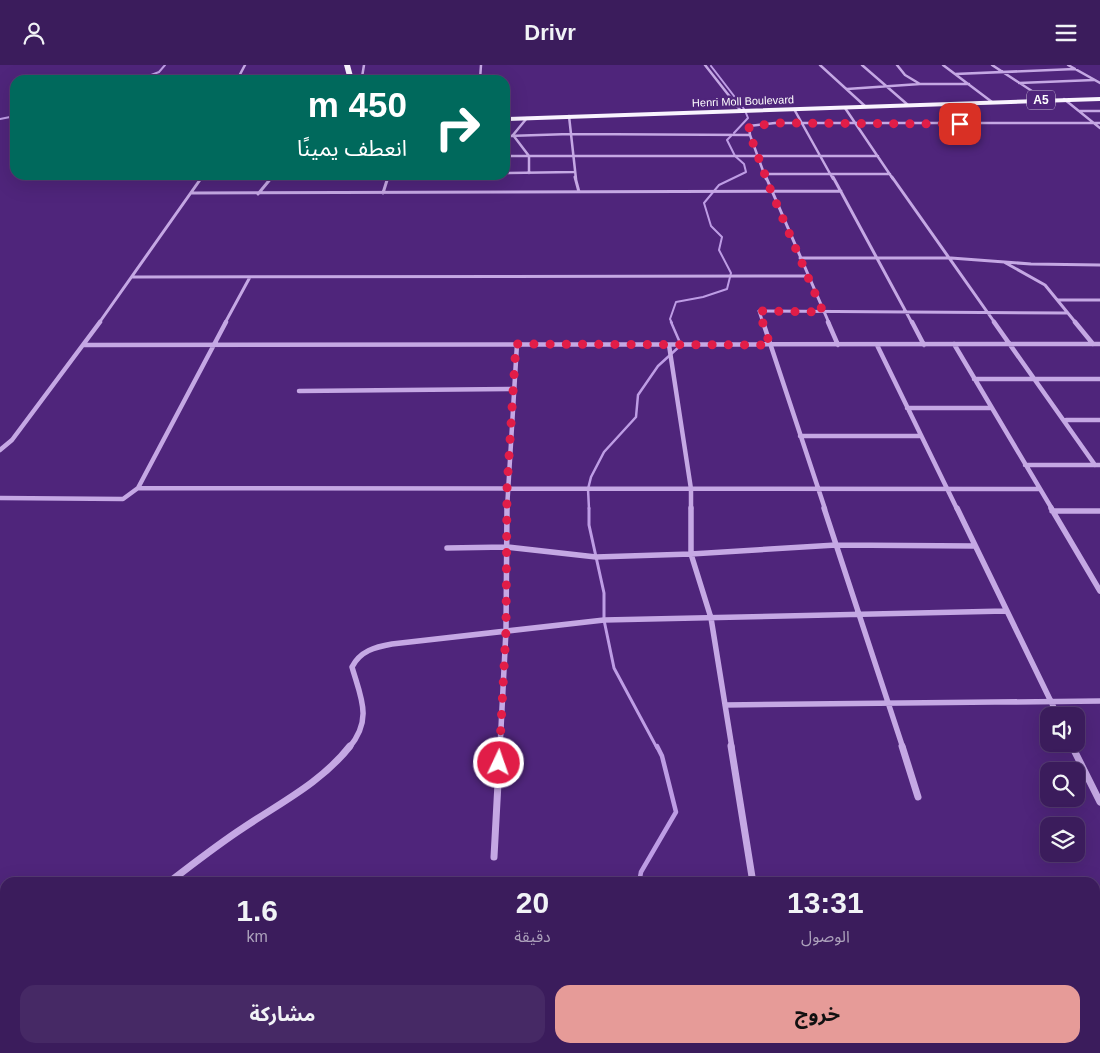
<!DOCTYPE html>
<html lang="ar">
<head>
<meta charset="utf-8">
<style>
  :root { --surface:#3b1c5c; --page:#462965; --text:#f1f3f6; --muted:#aca1bb; --line:#543a72; --accent:#e69b98 }
  body { margin:0; font-family:Helvetica,"Noto Sans Arabic",sans-serif; background:var(--page); color:var(--text); direction:rtl; height:100vh; display:flex; flex-direction:column; font-size:19px; white-space:nowrap }
  * { box-sizing:border-box; margin:0 }
  p { font-size:16px; color:var(--muted) }
  .icon { flex:none; width:28px; height:28px; fill:none; stroke:currentColor; stroke-width:2; stroke-linecap:round; stroke-linejoin:round }
  .map { position:relative; flex:1; overflow:hidden; direction:ltr }
  .drawer { position:absolute; left:0px; top:812px; width:1100px; height:176px; display:flex; flex-direction:column; background:var(--surface); border-radius:15px 15px 0 0; box-shadow:0 5px 20px #0002,0 0 0 1px var(--line); direction:rtl }
  .drawer>* { flex:none }
  .hud { position:absolute; left:10px; top:10px; width:500px; height:105px; border-radius:15px; box-shadow:0 5px 20px #0002,0 0 0 1px var(--line); direction:rtl; background:#00695c; color:#fff; overflow:hidden }
  .fabs { position:absolute; left:1040px; top:642px; display:grid; gap:10px }
  .fabs a { display:grid; place-items:center; width:45px; height:45px; border-radius:10px; background:var(--surface); box-shadow:0 5px 20px #0002,0 0 0 1px var(--line); font-size:25px }
  .pin { position:absolute; display:grid; place-items:center; width:42px; height:42px; color:#fff; margin:-21px; border-radius:10px; box-shadow:0 2px 8px #0006 }
  .me { position:absolute; width:55px; margin:-28px; rotate:3deg; stroke-linejoin:round; filter:drop-shadow(0 0 4px #0008) }
  .turn { display:flex; align-items:center; gap:18px; height:105px; padding:0 20px; font-size:22px }
  .turn .icon { width:65px; height:65px; stroke-width:2.5 }
  .turn b { display:block; font-size:35px; line-height:42px }
  .eta { display:flex; justify-content:space-evenly; align-items:center; height:85px; text-align:center }
  .eta b { font-size:30px; font-weight:700; line-height:35px }
  .cta { display:flex; gap:10px; margin-top:auto; padding:10px 20px }
  .cta a { flex:1; height:58px; border-radius:15px; background:var(--accent); color:#111; font-size:20px; font-weight:700; line-height:58px; text-align:center }
  .cta a+a { background:var(--page); color:var(--text) }
  header { display:flex; justify-content:space-between; align-items:center; height:65px; padding:0 20px; background:var(--surface); font-size:22px; font-weight:700 }
  .map>svg:first-child { display:block }
</style>
</head>
<body>
<header><svg class="icon" aria-label="menu" viewBox="0 0 24 24"><path d="M4 6h16M4 12h16M4 18h16"/></svg>Drivr<svg class="icon" aria-label="person" viewBox="0 0 24 24"><circle cx="12" cy="8" r="4"/><path d="M4 21q1-7 8-7t8 7"/></svg></header>
<div class="map">
<svg width="1100" height="988" viewBox="0 0 1100 988">
  <rect width="100%" height="100%" fill="#4f257b"/>
  <g fill="none" stroke-linecap="round" stroke-linejoin="round">
    <!-- stream-far3 -->
    <path stroke="#be9de5" stroke-width="2" d="M711 1 744 44
      M138 15 159 7 165 0
      M0 54 15 51
      M734 68 748 53 746 48
      M672 258 670 254 676 237 703 232 727 224 731 208 719 185 722 172 711 161 704 138 719 120 746 107 744 99 735 91 727 75 731 71"/>
    <!-- stream-far2 -->
    <path stroke="#be9de5" stroke-width="2.5" d="M589 444 588 424 591 412 604 387 636 352 638 330 658 301 681 280 671 257"/>
    <!-- stream-far1 -->
    <path stroke="#be9de5" stroke-width="3" d="M589 443V460L604 528V555L614 603 657 683"/>
    <!-- stream -->
    <path stroke="#be9de5" stroke-width="4.5" d="M639 818 641 807 676 747 662 691 657 681
      M579 988 582 984"/>
    <!-- minor-far4 -->
    <path stroke="#c5a8e4" stroke-width="2.5" d="M705 0 741 46
      M820 0 866 42
      M862 0 908 40
      M897 0 905 10 920 19
      M943 0 992 37
      M992 0 1035 28
      M1068 0 1100 18
      M955 9 1075 4
      M237 15 245 0
      M359 15 362 12 364 0
      M480 15 481 0
      M1019 18 1094 15
      M847 24 920 19H969
      M1064 34 1100 63
      M845 43 893 114
      M794 44 833 114
      M1079 46H1100
      M569 51 576 114
      M527 53 513 70 529 91V108
      M505 71 570 69 750 70
      M505 91H878
      M505 108 574 107
      M764 109H890
      M201 114 204 110
      M271 114 274 110
      M388 114 389 110
      M766 114 750 70 749 61 775 58H1100"/>
    <!-- minor-far3 -->
    <path stroke="#c5a8e4" stroke-width="3" d="M575 112 579 127
      M766 112 829 258
      M833 112 912 258
      M892 112 995 258
      M192 128 841 126
      M383 128 388 112
      M258 129 272 112
      M800 193H951L1031 199 1100 200
      M1004 197 1045 220 1076 258
      M132 212 807 211
      M1058 235H1100
      M99 258 202 112
      M225 258 250 212
      M763 258 759 246 1067 248"/>
    <!-- minor-far2 -->
    <path stroke="#c5a8e4" stroke-width="4.5" d="M763 257 825 444
      M828 257 838 280
      M912 257 924 280
      M994 257 1095 400
      M1075 257 1093 279
      M954 279 1052 444
      M83 280 1100 279
      M669 280 691 424V444
      M877 280 957 444
      M974 314H1100
      M299 326 514 324
      M907 343H991
      M1066 355H1100
      M800 371H921
      M0 385 12 375 100 257
      M1025 400H1100
      M138 423 1039 424
      M0 433 123 434 138 423 226 257
      M507 444 517 279"/>
    <!-- minor-far1 -->
    <path stroke="#c5a8e4" stroke-width="5.5" d="M691 443V489L711 553 732 683
      M824 443 903 683
      M957 443 1058 651
      M1051 443 1100 526
      M1052 446H1100
      M447 483 507 482 596 492 691 489 836 480 973 481
      M725 640 1100 636
      M1071 679 1073 683
      M349 683C373 654 361 633 352 602 360 586 375 582 392 579L604 555 1006 546
      M500 683 506 565 507 443"/>
    <!-- minor -->
    <path stroke="#c5a8e4" stroke-width="7" d="M731 681 753 818
      M902 681 918 732
      M1072 681 1100 737
      M494 792 500 681
      M168 818C193 799 217 780 243 763 280 738 322 717 350 681
      M1095 845H1100
      M1095 980H1100
      M777 986 907 984"/>
    <!-- trunk -->
    <path fill="#f9f4fe" fill-rule="evenodd" d="M344 0H350L354 15H348Z
      M1100 32V36L505 56V52Z"/>
  </g>
  <g fill="none" stroke-linecap="round" stroke-linejoin="round">
    <!-- route -->
    <path stroke="#e11d48" stroke-width="9" stroke-dasharray="0 16.2" d="M499 698 506 565 507 424 516 279 770 280 759 246 823 247 771 126 750 70 749 62 775 58 960 59"/>
  </g>
  <g text-anchor="middle" dominant-baseline="central" stroke-width="5" stroke-linejoin="round" paint-order="stroke">
    <!-- far-street labels -->
    <g font-size="11" fill="#fff" stroke="#4f257b">
      <text transform="translate(743 36) rotate(-2)">Henri Moll Boulevard</text>
    </g>
    <!-- shield labels -->
    <rect fill="#4f257b" stroke="#cabed7" stroke-width="1" x="1027" y="25.5" width="28" height="19" rx="4"/>
    <g font-size="12" font-weight="bold" fill="#fff">
      <text x="1041" y="35">A5</text>
    </g>
  </g>
</svg>
<div class="fabs">
<a><svg class="icon" aria-label="sound" viewBox="0 0 24 24"><path d="M4 9h4l5-4v14l-5-4H4zM17 9q2 3 0 6"/></svg></a>
<a><svg class="icon" aria-label="search" viewBox="0 0 24 24"><circle cx="10" cy="10" r="6"/><path d="M15 15l6 6"/></svg></a>
<a><svg class="icon" aria-label="layers" viewBox="0 0 24 24"><path d="M12 4l9 5-9 5-9-5zM3 14l9 5 9-5"/></svg></a>
</div>
<div class="pin" style="left:960px;top:59px;background:#d93025"><svg class="icon" aria-label="arrive" viewBox="0 0 24 24"><path d="M6 21V4h12l-3 4 3 4H6"/></svg></div>
<svg class="me" style="left:499px;top:698px" viewBox="-20 -20 40 40"><circle r="17" fill="#e11d48" stroke="#fff" stroke-width="3"/><path d="M0-11L8 9 0 5-8 9z" fill="#fff"/></svg>
<div class="hud">
<div class="turn"><svg class="icon" aria-label="right" viewBox="0 0 24 24"><path d="M7 20v-9h11M14 6l5 5-5 5"/></svg><div><b>450 m</b>انعطف يمينًا</div></div>
</div>
<section class="drawer">
<div class="eta">
<div><b>13:31</b><p>الوصول</p></div>
<div><b>20</b><p>دقيقة</p></div>
<div><b>1.6</b><p>km</p></div>
</div>
<div class="cta"><a>خروج</a><a>مشاركة</a></div>
</section>
</div>
</body>
</html>
